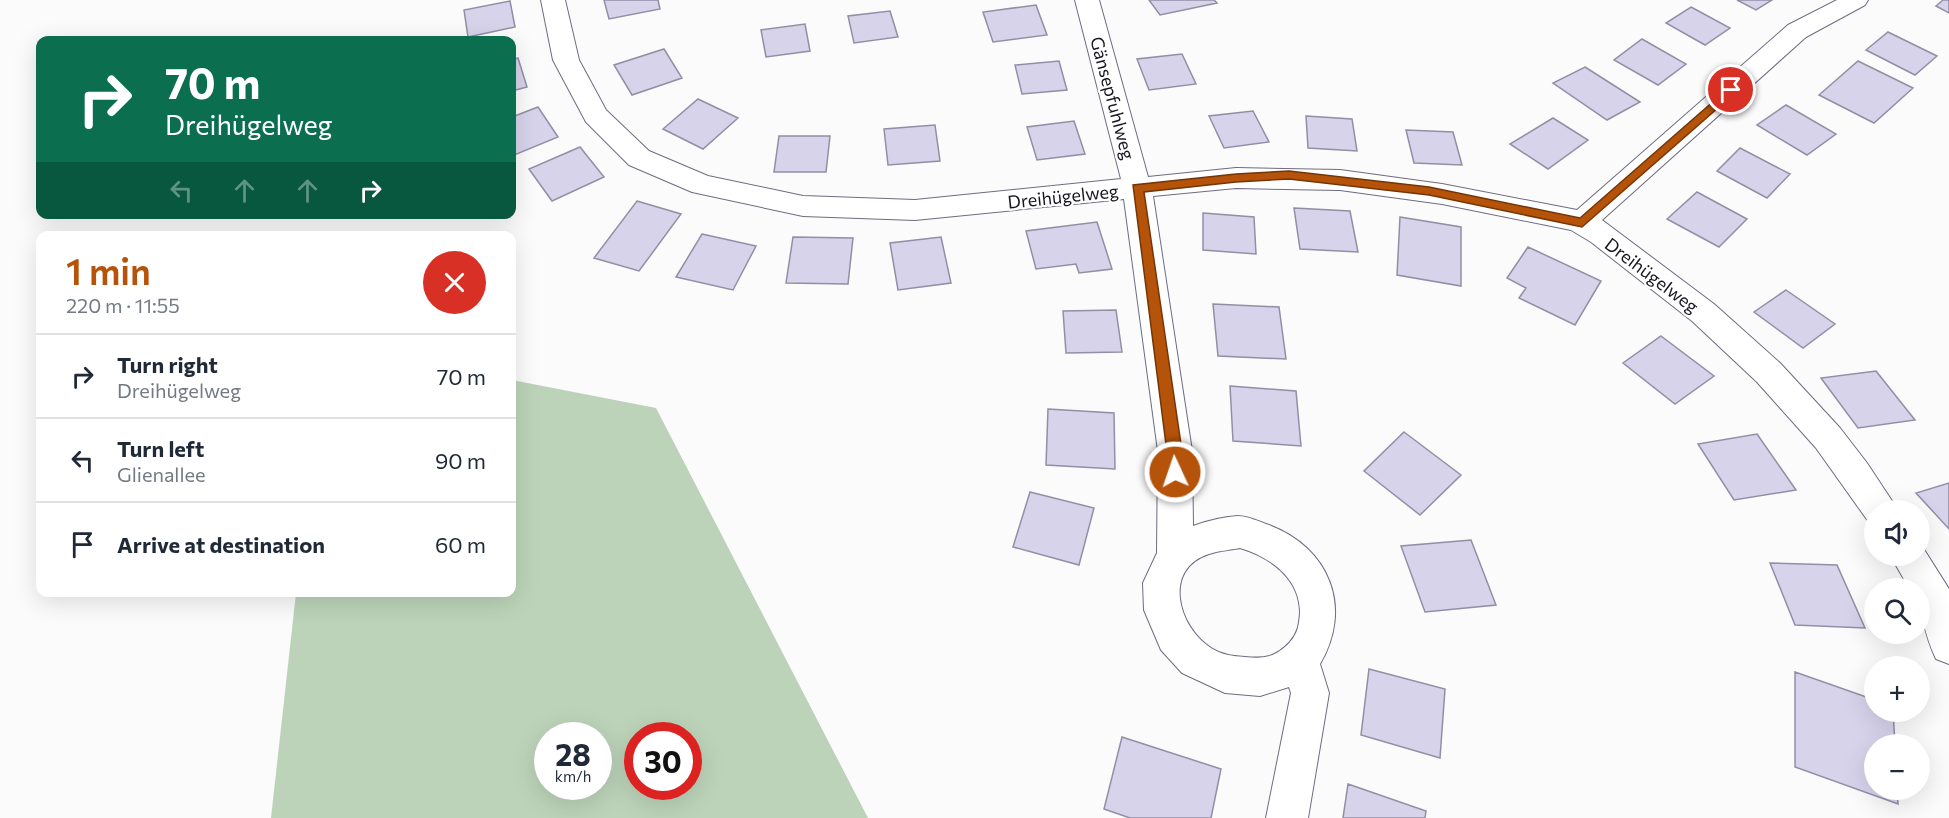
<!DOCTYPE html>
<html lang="en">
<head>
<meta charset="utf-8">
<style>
  :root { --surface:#fff; --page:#f2f2f3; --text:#1f2937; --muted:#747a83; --line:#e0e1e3; --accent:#b45309 }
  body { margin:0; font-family:Commissioner,sans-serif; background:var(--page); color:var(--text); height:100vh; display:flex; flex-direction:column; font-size:22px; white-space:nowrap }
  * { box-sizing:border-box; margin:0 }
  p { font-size:20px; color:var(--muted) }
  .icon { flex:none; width:33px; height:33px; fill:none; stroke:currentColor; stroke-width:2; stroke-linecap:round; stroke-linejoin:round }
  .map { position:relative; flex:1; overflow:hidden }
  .sheet { position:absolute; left:36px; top:231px; width:480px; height:366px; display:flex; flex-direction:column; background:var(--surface); border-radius:12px; box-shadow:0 6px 24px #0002 }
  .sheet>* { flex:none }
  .guide { position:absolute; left:36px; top:36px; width:480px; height:183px; border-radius:12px; box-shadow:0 6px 24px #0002; background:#0b6e4f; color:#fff; overflow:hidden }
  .fabs { position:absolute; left:1864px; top:500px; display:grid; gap:12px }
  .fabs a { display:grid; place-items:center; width:66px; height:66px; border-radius:50%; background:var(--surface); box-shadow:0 6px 24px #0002; font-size:30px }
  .speed { position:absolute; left:534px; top:722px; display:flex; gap:12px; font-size:30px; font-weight:700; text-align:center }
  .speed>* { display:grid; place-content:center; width:78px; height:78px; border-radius:50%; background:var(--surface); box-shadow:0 6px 24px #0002; line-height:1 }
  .speed small { font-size:15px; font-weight:400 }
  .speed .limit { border:9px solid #d22; background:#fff; color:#111 }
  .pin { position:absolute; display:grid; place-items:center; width:51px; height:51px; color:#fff; margin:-26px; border:3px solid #fff; border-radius:50%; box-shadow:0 2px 6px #0007 }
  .me { position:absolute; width:66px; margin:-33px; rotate:357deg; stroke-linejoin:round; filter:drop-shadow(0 0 4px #0008) }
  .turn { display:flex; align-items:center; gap:21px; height:126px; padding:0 30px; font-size:27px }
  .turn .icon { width:78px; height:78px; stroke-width:2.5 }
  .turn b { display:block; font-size:42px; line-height:51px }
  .lanes { display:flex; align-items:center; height:57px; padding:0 30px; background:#0003; justify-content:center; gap:30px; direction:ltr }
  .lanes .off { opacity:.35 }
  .round { display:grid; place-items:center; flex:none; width:63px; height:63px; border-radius:32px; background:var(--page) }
  .overview { display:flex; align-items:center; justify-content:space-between; height:102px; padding:0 30px }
  h1 { font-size:36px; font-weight:600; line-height:45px; color:var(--accent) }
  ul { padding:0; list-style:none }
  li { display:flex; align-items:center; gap:18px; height:84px; padding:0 30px; border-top:2px solid var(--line) }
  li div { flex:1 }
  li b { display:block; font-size:22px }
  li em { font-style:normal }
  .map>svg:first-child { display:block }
</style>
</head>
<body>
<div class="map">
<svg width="1949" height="818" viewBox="0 0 1949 818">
  <rect width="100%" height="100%" fill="#fbfbfb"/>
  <!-- green -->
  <path fill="#bcd3b9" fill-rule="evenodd" d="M512 380 656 408 868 818H271L296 593 512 592ZM548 735H598V786H548ZM638 735H688V786H638Z"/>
  <!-- building -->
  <path fill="#d7d3eb" stroke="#928ea5" stroke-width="1.5" d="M604 0H658L660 9 609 19Z
    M1149 0H1214L1217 3 1160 15Z
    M1737 0H1772L1756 10Z
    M1943 0H1949V13L1936 6Z
    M510 1 515 27 468 37 464 10Z
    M1036 5 1047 35 993 42 983 12Z
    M1691 7 1730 28 1705 45 1666 23Z
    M890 11 898 37 854 43 848 16Z
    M805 24 810 51 766 57 761 30Z
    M1888 32 1937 56 1915 75 1866 50Z
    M1642 39 1686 64 1658 85 1614 60Z
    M664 49 682 78 632 95 614 65Z
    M1182 54 1196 84 1149 90 1137 59Z
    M518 58 527 87 512 91V60Z
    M1059 61 1067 90 1022 94 1015 65Z
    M1858 61 1913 88 1874 123 1819 95Z
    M1585 67 1640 102 1607 120 1553 83Z
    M698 99 738 118 703 149 663 129Z
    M1786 105 1836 134 1807 155 1757 125Z
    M538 107 558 137 512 156V117Z
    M1253 111 1269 142 1224 148 1209 116Z
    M1306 116 1352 119 1357 151 1308 148Z
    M1553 118 1588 140 1548 169 1510 144Z
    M1074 121 1085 154 1037 160 1027 127Z
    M935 125 940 161 888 165 884 129Z
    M1406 130 1453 132 1462 165 1414 163Z
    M779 136H830L826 172H774Z
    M580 147 604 177 552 201 529 169Z
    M1740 148 1790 174 1767 198 1717 171Z
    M1697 192 1747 219 1719 247 1667 219Z
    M637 201 681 214 639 271 594 258Z
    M1294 208 1350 211 1358 252 1300 249Z
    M1203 213 1254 217 1256 254 1203 250Z
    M1400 217 1461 227V286L1397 275Z
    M1097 222 1112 269 1079 273 1076 264 1036 269 1026 231Z
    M702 234 756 246 733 290 676 277Z
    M793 237 853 238 848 284 786 283Z
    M941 237 951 283 898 290 890 243Z
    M1528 247 1601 281 1575 325 1519 298 1526 288 1507 278Z
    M1786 290 1835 324 1803 348 1754 312Z
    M1213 304 1279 307 1286 359 1218 356Z
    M1116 310 1122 352 1066 353 1063 311Z
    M1661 336 1714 376 1675 404 1623 363Z
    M1876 371 1915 420 1858 428 1821 378Z
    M1230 386 1296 391 1301 446 1233 441Z
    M1048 409 1114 413 1115 469 1046 465Z
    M1404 432 1461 475 1420 515 1364 471Z
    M1757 434 1796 490 1734 500 1698 444Z
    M1949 483V529L1916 493Z
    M1030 492 1094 508 1079 565 1013 547Z
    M1471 540 1496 605 1425 612 1401 546Z
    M1770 563 1837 565 1865 628 1795 625Z
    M1369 669 1445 689 1440 758 1361 735Z
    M1795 672 1875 700V711H1893L1895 744H1875V789H1897L1898 804 1795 767Z
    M1122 737 1221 769 1211 818H1130L1104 809Z
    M1348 784 1426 811 1425 818H1343Z"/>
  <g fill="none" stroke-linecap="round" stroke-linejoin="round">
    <defs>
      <path id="minor" d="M541 0H565L579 60 606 110 649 151 708 176 803 196 915 200 1121 179 1075 0H1099L1148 177 1236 168 1340 170 1442 184 1577 210 1788 25 1837 0H1868L1865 5 1806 37 1602 220 1714 304 1780 363 1840 428 1867 463 1898 510H1875V524L1868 521 1816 448 1757 382 1692 321 1591 242 1571 230 1442 204 1340 190 1236 188 1153 196 1192 451 1193 526C1206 521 1224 517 1238 516 1248 516 1260 522 1269 525 1330 548 1353 608 1320 664L1329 693 1308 818H1266L1291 693 1289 687 1260 696 1225 693 1182 673 1161 650 1144 610 1143 583 1157 553 1158 451 1124 199 915 220 803 216 692 192 629 165 586 122 553 60ZM1240 548C1270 557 1300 578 1300 613 1299 625 1298 633 1290 642 1276 657 1265 659 1245 657 1232 656 1222 655 1211 648 1178 627 1162 569 1209 554 1218 551 1230 550 1240 548Z
        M1920 543 1949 589V664L1936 659C1925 635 1920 614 1920 588H1909L1890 555H1920Z"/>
    </defs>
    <!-- minor casing -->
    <use href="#minor" stroke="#6f6b81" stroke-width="2"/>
    <!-- minor -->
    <use href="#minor" fill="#fff" fill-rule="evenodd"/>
  </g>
  <!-- route -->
  <path fill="#b45309" stroke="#753606" stroke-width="1.5" d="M1731 86 1737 90 1735 93 1582 227 1429 195 1289 179 1236 182 1144 192 1182 451 1180 476H1170L1133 185 1236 174 1289 171 1429 187 1580 218Z"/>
  <g text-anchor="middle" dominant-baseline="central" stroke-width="4.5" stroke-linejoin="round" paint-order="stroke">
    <!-- street labels -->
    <g font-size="18" fill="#18171f" stroke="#fff">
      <text transform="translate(1113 98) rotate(75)">Gänsepfuhlweg</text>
      <text transform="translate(1063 196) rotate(-6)">Dreihügelweg</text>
      <text transform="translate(1652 275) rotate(37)">Dreihügelweg</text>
    </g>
  </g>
</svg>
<div class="fabs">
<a><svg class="icon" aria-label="sound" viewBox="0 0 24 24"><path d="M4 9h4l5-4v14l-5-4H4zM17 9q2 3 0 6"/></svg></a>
<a><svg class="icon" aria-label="search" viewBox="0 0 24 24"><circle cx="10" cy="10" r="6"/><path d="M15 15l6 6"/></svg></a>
<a>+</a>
<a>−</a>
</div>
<div class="speed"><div>28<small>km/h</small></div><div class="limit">30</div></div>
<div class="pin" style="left:1731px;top:90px;background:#d93025"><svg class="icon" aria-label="arrive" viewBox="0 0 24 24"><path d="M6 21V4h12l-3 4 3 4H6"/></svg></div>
<svg class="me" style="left:1175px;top:472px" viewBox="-20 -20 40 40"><circle r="17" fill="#b45309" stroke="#fff" stroke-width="3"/><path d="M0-11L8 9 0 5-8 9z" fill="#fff"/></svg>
<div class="guide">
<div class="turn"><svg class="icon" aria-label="right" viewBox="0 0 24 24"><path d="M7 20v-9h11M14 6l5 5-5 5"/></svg><div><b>70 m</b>Dreihügelweg</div></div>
<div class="lanes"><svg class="icon off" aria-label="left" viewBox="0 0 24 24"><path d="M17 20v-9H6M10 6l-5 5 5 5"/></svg><svg class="icon off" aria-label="ahead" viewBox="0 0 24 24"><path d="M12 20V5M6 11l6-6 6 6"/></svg><svg class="icon off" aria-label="ahead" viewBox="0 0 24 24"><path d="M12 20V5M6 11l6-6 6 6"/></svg><svg class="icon" aria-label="right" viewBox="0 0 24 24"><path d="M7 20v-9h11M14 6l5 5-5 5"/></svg></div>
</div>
<section class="sheet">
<div class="overview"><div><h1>1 min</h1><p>220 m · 11:55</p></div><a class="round" style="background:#d93025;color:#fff"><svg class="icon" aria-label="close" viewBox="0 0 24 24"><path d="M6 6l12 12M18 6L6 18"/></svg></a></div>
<ul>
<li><svg class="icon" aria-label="right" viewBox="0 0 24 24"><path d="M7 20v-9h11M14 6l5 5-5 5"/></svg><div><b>Turn right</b><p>Dreihügelweg</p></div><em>70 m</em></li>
<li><svg class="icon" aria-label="left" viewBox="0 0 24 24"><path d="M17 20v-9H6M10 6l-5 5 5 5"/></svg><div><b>Turn left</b><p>Glienallee</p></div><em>90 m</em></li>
<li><svg class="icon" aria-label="arrive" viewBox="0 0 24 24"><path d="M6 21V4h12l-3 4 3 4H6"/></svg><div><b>Arrive at destination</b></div><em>60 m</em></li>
</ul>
</section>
</div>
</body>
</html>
